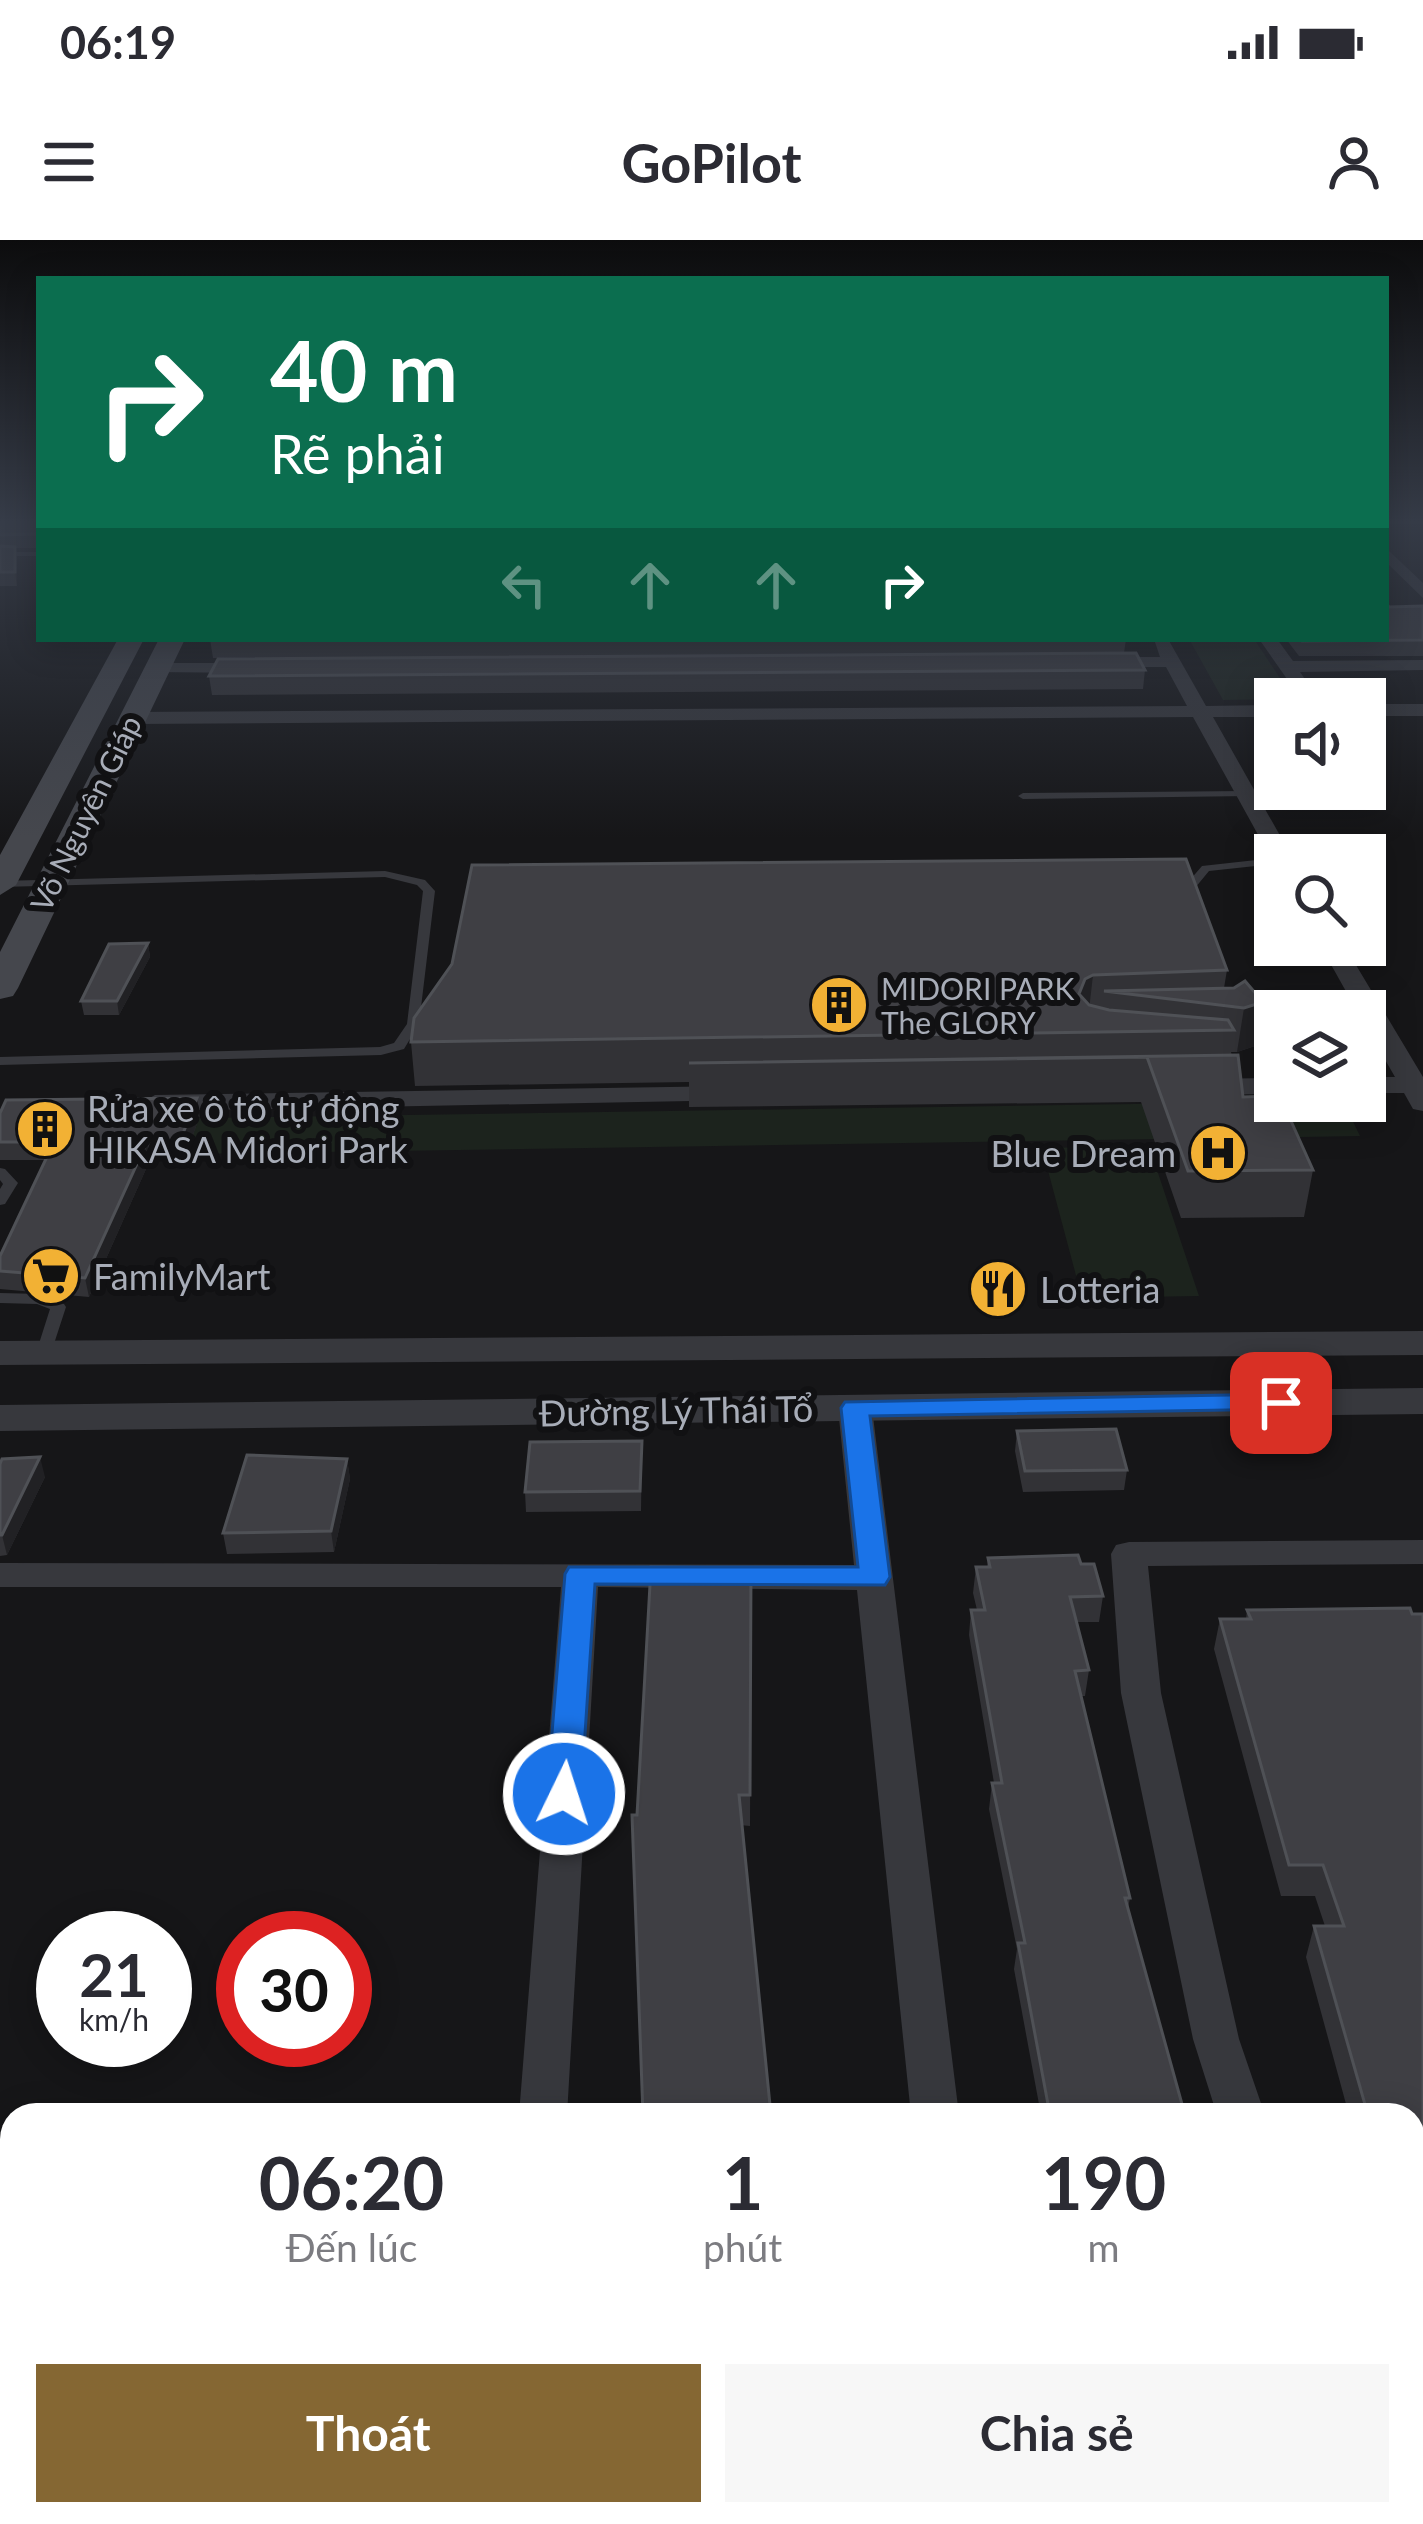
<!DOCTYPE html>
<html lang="vi">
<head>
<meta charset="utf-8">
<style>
  :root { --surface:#fff; --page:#f7f7f7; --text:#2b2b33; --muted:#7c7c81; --accent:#856733 }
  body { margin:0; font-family:Lato,sans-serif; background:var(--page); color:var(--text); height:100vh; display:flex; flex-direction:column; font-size:45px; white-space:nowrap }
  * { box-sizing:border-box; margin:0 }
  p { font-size:39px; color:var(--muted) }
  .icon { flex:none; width:66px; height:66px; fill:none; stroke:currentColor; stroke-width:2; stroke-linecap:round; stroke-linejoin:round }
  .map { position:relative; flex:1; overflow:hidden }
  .panel { position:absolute; left:0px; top:1863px; width:1425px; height:423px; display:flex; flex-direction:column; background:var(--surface); border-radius:36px 36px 0 0; box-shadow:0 6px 30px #0003 }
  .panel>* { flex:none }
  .banner { position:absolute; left:36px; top:36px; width:1353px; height:366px; border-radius:0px; box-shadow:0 6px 30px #0003; background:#0b6e4f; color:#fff; overflow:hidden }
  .fabs { position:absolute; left:1254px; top:438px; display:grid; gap:24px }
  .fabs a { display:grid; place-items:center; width:132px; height:132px; border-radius:0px; background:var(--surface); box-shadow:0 6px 30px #0003; font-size:60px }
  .speed { position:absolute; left:36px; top:1671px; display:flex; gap:24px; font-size:60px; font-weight:700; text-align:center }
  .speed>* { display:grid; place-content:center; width:156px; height:156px; border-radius:50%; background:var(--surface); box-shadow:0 6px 30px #0003; line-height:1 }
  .speed small { font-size:30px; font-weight:400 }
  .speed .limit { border:18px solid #d22; background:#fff; color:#111 }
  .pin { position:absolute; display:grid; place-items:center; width:102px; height:102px; color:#fff; margin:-51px; border-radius:24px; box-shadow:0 6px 18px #0006 }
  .me { position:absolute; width:132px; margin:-66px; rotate:4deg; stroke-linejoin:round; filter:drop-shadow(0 0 9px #0008) }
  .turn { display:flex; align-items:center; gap:42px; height:252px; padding:0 36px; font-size:54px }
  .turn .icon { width:156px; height:156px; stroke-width:2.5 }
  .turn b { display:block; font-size:84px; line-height:102px }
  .lanes { display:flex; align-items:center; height:114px; padding:0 36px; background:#0003; justify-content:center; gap:60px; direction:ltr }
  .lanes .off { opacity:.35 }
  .eta { display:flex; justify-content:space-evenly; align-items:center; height:204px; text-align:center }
  .eta b { font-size:72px; font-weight:700; line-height:84px }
  .action { display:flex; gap:24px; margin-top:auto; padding:24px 36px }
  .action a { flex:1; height:138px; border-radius:0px; background:var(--accent); color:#fff; font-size:48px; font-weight:700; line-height:138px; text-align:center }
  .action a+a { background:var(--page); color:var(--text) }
  .status { display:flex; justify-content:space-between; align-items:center; height:84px; padding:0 60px; background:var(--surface); direction:ltr }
  .status svg { height:33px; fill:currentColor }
  header { display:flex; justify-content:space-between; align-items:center; height:156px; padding:0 36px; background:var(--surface); font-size:54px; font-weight:700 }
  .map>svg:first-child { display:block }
</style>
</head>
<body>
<div class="status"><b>06:19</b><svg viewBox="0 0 49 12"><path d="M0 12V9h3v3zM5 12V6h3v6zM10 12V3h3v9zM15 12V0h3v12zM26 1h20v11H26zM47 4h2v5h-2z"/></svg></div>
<header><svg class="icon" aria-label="menu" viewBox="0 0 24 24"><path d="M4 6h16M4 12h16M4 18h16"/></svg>GoPilot<svg class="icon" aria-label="person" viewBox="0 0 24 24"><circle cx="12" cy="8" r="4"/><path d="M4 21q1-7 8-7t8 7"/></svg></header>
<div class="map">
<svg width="1423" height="2284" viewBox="0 0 1423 2284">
  <rect width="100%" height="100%" fill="#161618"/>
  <!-- green -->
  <path fill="#1c231d" d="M1189 399H1254L1294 459 1223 460Z
    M1343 861 1360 896 0 917V881Z
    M1149 906 1199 1056 1082 1058 1042 908Z"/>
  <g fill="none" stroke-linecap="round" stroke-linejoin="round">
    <!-- service -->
    <path fill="#37383d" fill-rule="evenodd" d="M0 312H39V316H0Z
      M1245 551 1249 552V556L1023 559 1018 556 1023 553Z
      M1275 618V624L1209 631 1195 648 1199 658 1197 660H1189L1183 648 1202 626Z
      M385 631 425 640 435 651 419 784 404 809 381 815 0 825V817L380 807 394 803 407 784 423 651 417 645 385 637 1 647 0 641Z
      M0 928 5 929 18 943 5 964 0 965V949L3 944 0 940Z
      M0 1053 40 1054 64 1064 66 1067 50 1116H38L36 1113 50 1069 37 1064 0 1063Z"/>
    <!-- minor -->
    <path fill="#37383d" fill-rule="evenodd" d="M1386 279H1423V284H1386Z
      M1386 308 1423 343V358L1386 322Z
      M1154 399H1168L1206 466 1275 465V477H1213L1291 615H1275L1272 620 1193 477 131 484 121 478 131 472 1187 466 1166 427H1097L1088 422 1097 417H1160Z
      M1259 399H1277L1293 421 1423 420V430L1300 432 1319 459H1301Z
      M159 423H259L268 428 259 433 153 432V424Z
      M1365 464H1423V476H1365Z
      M1320 705H1344L1423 837V871L1413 869 1404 853H1365V837H1395L1365 785V771H1357Z
      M1275 838V854L1199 855 1186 847 1199 839Z
      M733 846 747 854 743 860 155 871 141 863 155 855Z
      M855 1158 867 1161 872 1168 959 1875H911L857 1350 598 1347 567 1875H519L561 1347H0V1323L854 1325 838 1168 843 1161Z
      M1423 1300V1324L1148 1326 1161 1453 1239 1799 1265 1875H1217L1193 1799 1121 1453 1111 1314 1116 1305 1129 1302Z
      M1413 2212H1423V2268H1413Z
      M506 2274H562V2284H506Z
      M952 2274H1008L1009 2284H953Z"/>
    <!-- tertiary -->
    <path fill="#37383d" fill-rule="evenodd" d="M1423 1091V1115L0 1125V1101Z
      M1423 1148V1174L0 1191V1165Z"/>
    <!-- secondary -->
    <path fill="#45474d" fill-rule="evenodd" d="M118 399H144L16 645 0 655V615Z
      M159 399H185L18 748 13 756 0 759V712Z"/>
  </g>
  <!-- wall -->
  <path fill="#323236" d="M0 279H39V308H15L17 320V346H0Z
    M1423 366V416H1299L1286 399H1386L1389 367Z
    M210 399H1126L1124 413 213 418Z
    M1145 430 1143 449 212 455 209 436Z
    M148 703 150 717 119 775H84L81 761Z
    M452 724 1227 730 1224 748H1234L1245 741 1255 806 1237 812H1231L1243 857 1313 930 1304 977 1181 978 1141 862 689 867V842L415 846 411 802Z
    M0 873 200 875 184 920H150L89 1057 0 1049V1016L45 920H0Z
    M1017 1191 1127 1230 1124 1250 1023 1252 1015 1211Z
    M642 1201 641 1271 526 1272 525 1252Z
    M347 1219 350 1239 334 1312 227 1314 223 1293Z
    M0 1224 45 1237 7 1315 0 1316Z
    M988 1318 1081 1324 1103 1356 1099 1382H1077L1089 1430 1085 1456H1081L1130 1658 1128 1668 1185 1875H1041L1014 1729 1017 1709 989 1569 992 1543H994L969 1395 971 1370H977L973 1353 976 1327H987Z
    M751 1328 750 1586 637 1575Z
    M1247 1370 1423 1374V2068L1413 2067V1875H1349L1306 1717 1314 1686H1325L1315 1656H1281L1214 1409 1220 1379H1246Z
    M657 2274H815V2284H657Z"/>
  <!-- shaded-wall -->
  <path fill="#212124" d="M15 307 17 320V346L15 332Z
    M148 703 150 717 119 775 117 761Z
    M1093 735 1088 779 1079 754 1085 739Z
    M1263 762 1255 806 1237 812 1244 768Z
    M197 858 200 875 184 920 180 901Z
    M147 902 150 920 89 1057 85 1038Z
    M40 1217 45 1237 7 1315 2 1295Z
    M347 1219 350 1239 334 1312 331 1291Z"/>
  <!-- building -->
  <path fill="#3f3f44" stroke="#4f5156" stroke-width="3" d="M0 279H39V297L36 294 0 295Z
    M0 306 15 307V332H0Z
    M1386 363 1389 367 1423 366V400L1302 401 1300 399H1386Z
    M1136 413 1145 430 209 436 218 419Z
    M1186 619 1227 730 1093 735 1085 739 1079 754 1089 765 1109 770 1228 780 1234 790 411 802 414 778 452 724 472 625Z
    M148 703 117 761H81L109 704Z
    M1245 741 1263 762 1244 768 1104 751 1234 748Z
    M1238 815 1243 857 1275 856V861H1282L1313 930 1188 931 1147 817 689 823Z
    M197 858 180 901 147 902 85 1038 0 1031V1016L54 902H0V873L6 860Z
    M1116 1189 1127 1230 1025 1231 1017 1191Z
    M642 1201 640 1251 525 1252 530 1202Z
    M247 1215 347 1219 331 1291 223 1293Z
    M40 1217 2 1295H0V1224L2 1219Z
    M1078 1315 1081 1324H1094L1103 1356 1070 1357 1089 1430 1075 1431 1130 1658H1125L1185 1875H1050L1018 1703H1025L992 1543H1002L971 1370H985L976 1327H990L988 1318Z
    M651 1327 751 1328 750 1555H739L771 1875H643L632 1575H637Z
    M1410 1368 1412 1374H1423V2032L1413 1999V1875H1368L1314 1686H1344L1323 1625H1289L1220 1379H1251L1247 1370Z"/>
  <!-- sky -->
  <linearGradient id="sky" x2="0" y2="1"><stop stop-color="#0c0c0d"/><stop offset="0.47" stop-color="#363c48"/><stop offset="1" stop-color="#363c48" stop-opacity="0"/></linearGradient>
  <rect width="1423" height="598" fill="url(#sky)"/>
  <!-- route -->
  <path fill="#1a73e8" stroke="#114b97" stroke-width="3" d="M1281 1154 1295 1163 1291 1169 870 1176 890 1337 885 1345 595 1344 581 1554 576 1564 564 1567 552 1564 547 1554 565 1334 569 1327H858L841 1168 845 1162Z"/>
  <!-- icons -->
  <defs>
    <symbol id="building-disc" viewBox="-11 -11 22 22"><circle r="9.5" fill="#f2b134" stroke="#111113"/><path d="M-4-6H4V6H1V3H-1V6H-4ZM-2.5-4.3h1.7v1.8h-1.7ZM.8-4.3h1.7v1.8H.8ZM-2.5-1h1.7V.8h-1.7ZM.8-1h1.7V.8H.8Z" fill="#111"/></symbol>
    <symbol id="hospital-disc" viewBox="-11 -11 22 22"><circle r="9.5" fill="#f2b134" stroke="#111113"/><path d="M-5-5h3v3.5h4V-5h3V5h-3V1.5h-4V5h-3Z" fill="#111"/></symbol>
    <symbol id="supermarket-disc" viewBox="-11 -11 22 22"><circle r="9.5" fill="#f2b134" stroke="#111113"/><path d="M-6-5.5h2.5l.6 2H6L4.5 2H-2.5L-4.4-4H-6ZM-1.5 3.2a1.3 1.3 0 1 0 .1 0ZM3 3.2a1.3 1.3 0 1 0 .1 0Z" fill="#111"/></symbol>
    <symbol id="restaurant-disc" viewBox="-11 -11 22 22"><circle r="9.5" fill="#f2b134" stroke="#111113"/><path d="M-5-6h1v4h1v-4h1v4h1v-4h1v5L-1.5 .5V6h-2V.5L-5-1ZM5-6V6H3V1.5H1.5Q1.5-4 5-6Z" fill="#111"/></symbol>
  </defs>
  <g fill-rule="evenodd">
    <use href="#building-disc" x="806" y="732" width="66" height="66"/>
    <use href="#building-disc" x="12" y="856" width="66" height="66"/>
    <use href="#hospital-disc" x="1185" y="880" width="66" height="66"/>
    <use href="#supermarket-disc" x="18" y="1003" width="66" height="66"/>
    <use href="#restaurant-disc" x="965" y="1016" width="66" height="66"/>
  </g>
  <g text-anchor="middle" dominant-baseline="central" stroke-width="12" stroke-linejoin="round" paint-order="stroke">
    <!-- far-street labels -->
    <g font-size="30" fill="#a8adb8" stroke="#111113">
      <text transform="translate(85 573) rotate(-64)">Võ Nguyên Giáp</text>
    </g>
    <!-- far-poi labels -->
    <g font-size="30" fill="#a8adb8" stroke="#111113" text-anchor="start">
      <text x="881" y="748">MIDORI PARK<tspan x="881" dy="34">The GLORY</tspan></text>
    </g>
    <!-- poi labels -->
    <g font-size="36" fill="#a8adb8" stroke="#111113" text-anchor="start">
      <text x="87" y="868">Rửa xe ô tô tự động<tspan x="87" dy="41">HIKASA Midori Park</tspan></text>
      <text x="1176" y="913" text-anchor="end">Blue Dream</text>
      <text x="93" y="1036">FamilyMart</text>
      <text x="1040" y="1049">Lotteria</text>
    </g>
    <!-- street labels -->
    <g font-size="36" fill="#a8adb8" stroke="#111113">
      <text transform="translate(676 1170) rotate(-1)">Đường Lý Thái Tổ</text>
    </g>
  </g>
</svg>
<div class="fabs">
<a><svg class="icon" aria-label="sound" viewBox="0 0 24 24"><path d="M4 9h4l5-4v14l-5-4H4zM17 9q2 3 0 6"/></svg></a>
<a><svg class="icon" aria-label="search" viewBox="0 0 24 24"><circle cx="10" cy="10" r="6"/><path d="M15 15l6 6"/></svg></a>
<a><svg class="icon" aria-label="layers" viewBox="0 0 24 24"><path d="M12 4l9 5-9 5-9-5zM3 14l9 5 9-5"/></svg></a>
</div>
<div class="speed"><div>21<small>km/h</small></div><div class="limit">30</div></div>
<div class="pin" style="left:1281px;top:1163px;background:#d93025"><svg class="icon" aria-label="arrive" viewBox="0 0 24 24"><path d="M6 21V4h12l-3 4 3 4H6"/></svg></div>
<svg class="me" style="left:564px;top:1554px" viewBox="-20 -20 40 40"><circle r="17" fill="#1a73e8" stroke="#fff" stroke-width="3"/><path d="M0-11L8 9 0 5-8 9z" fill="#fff"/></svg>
<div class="banner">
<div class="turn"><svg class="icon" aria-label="right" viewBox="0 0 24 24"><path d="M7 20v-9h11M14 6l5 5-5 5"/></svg><div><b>40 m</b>Rẽ phải</div></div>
<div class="lanes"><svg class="icon off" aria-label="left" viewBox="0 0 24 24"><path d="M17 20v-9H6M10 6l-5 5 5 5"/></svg><svg class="icon off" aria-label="ahead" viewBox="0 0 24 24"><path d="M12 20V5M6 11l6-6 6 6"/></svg><svg class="icon off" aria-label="ahead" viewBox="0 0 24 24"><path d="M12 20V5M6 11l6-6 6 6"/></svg><svg class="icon" aria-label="right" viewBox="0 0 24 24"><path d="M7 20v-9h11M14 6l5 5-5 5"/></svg></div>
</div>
<section class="panel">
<div class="eta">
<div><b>06:20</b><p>Đến lúc</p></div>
<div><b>1</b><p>phút</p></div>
<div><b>190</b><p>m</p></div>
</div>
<div class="action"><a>Thoát</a><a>Chia sẻ</a></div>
</section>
</div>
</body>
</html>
